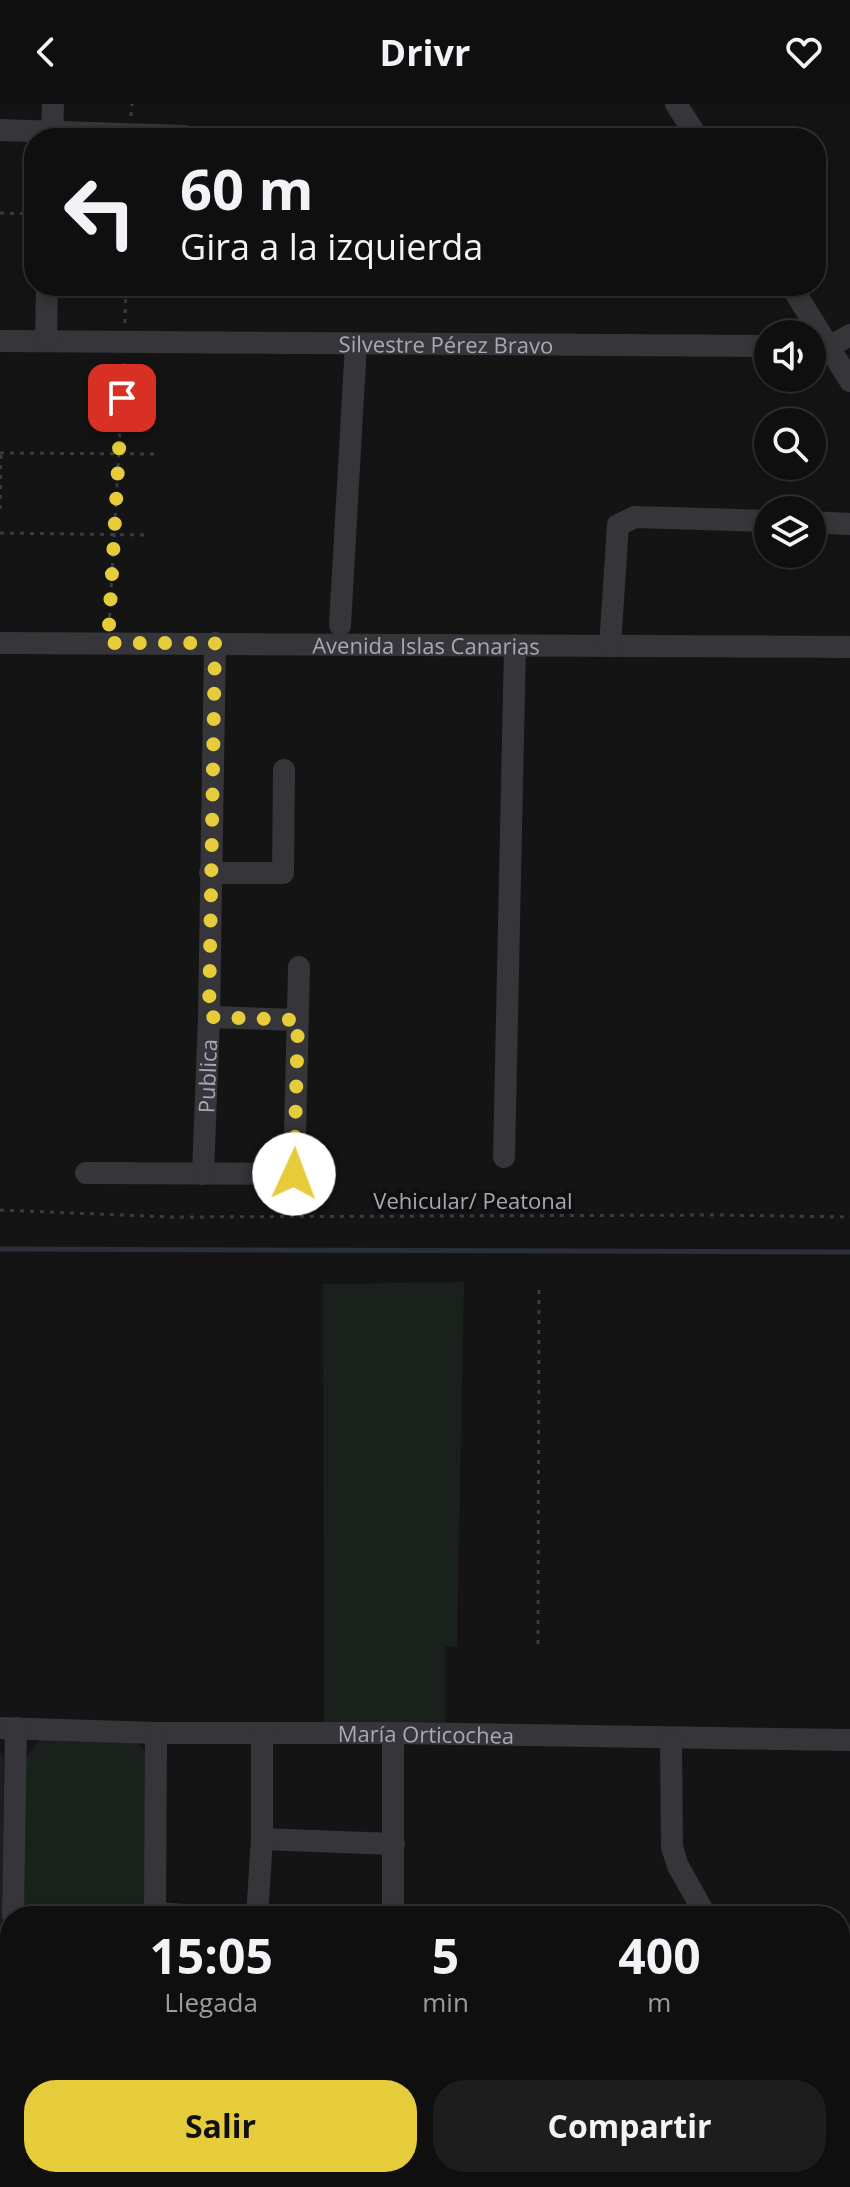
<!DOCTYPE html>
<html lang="es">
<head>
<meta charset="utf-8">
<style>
  :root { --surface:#0f0f10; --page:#1d1d1e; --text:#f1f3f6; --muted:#9b9c9f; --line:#2f2f30; --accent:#e6cc3b }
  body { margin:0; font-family:"Open Sans",sans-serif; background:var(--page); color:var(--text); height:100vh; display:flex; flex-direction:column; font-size:30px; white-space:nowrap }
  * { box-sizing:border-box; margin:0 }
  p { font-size:26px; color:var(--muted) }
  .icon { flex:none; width:44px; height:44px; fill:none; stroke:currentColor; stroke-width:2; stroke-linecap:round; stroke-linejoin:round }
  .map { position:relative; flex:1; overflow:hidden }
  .panel { position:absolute; left:0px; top:1802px; width:850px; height:282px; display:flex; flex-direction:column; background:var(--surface); border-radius:32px 32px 0 0; box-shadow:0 4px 12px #0003,0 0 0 2px var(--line) }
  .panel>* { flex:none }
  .top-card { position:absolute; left:24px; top:24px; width:802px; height:168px; border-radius:32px; box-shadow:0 4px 12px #0003,0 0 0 2px var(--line); background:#0f0f10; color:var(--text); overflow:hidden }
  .tools { position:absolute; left:754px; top:216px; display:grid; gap:16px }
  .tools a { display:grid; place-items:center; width:72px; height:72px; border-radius:50%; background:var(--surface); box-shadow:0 4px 12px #0003,0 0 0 2px var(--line); font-size:40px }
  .pin { position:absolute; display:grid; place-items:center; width:68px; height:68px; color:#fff; margin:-34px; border-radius:16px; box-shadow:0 4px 12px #0006 }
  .me { position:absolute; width:88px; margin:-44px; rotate:2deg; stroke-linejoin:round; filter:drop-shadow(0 0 6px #0008) }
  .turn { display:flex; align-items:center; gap:28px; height:168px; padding:0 24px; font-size:36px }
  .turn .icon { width:104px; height:104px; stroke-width:2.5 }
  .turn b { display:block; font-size:56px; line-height:68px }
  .eta { display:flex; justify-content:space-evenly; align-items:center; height:136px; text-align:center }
  .eta b { font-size:48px; font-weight:700; line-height:56px }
  .cta { display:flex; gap:16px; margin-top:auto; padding:16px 24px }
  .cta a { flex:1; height:92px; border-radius:32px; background:var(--accent); color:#111; font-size:32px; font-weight:700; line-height:92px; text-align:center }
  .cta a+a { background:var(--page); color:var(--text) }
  header { display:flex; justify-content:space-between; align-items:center; height:104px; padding:0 24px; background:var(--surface); font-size:36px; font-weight:700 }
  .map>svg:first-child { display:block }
</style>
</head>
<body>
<header><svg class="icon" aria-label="back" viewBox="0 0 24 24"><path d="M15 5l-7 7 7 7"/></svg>Drivr<svg class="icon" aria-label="heart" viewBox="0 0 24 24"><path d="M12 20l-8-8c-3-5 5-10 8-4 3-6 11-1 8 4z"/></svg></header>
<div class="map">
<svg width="850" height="2083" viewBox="0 0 850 2083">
  <rect width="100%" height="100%" fill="#141415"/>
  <!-- green -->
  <path fill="#1a201c" d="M464 1178 457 1542 445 1543V1620L324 1619 323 1180Z
    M40 1636H135L147 1650 146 1812H24L25 1660 28 1650Z
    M0 1648 4 1653 0 1964Z
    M19 2074H144V2083H19Z"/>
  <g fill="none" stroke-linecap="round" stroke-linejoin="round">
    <!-- stream -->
    <path stroke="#2b3038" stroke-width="5" d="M0 1145 850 1148"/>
    <!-- path -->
    <path stroke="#3b3c41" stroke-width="3" stroke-dasharray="4 6" stroke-linecap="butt" d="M131 12 132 0
      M0 109 34 110
      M125 219 126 182
      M0 349 159 350
      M0 405 1 349
      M0 429 147 431
      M109 523 124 255
      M0 1106 170 1113 719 1111 850 1113
      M538 1540 539 1186"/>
    <!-- minor -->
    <g stroke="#35353a" stroke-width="22">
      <path d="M676 0 698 34"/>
      <path d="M0 26 185 32"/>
      <path d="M52 34 53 0"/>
      <path d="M791 182 850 277"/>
      <path id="s1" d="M0 237 768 242"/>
      <path d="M46 237 47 182"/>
      <path d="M814 243H829L850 231"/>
      <path d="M812 418 850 420"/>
      <path d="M340 521 356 240"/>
      <path id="s2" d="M0 539 850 543"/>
      <path d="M610 542 618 421 635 413 768 417"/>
      <path d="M210 769H283L284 666"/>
      <path d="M209 913 298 916"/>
      <path d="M504 1053 515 541"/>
      <path d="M86 1069 321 1070"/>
      <path id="s3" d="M203 1070 209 913 215 539"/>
      <path d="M294 1070 299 863"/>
      <path id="s4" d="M0 1624 156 1629H393L850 1636"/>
      <path d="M671 1635 672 1743 678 1762 706 1812"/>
      <path d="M262 1735 394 1740"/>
      <path d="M155 1809 201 1812"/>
      <path d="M13 1812 16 1624"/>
      <path d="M155 1812 156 1629"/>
      <path d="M257 1812 262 1735V1629"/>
      <path d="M393 1812V1629"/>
      <path d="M0 1987H10"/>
      <path d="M152 2074V2083"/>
      <path d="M235 2074 240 2083"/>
      <path d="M9 2083 10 2047"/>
      <path d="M294 2083 309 2074"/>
    </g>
  </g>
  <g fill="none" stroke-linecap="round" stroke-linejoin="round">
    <!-- route -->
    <path stroke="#e6cc3b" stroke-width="14" stroke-dasharray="0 25.2" d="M122 294 108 539H215L209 913 298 916 294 1070"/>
  </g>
  <g text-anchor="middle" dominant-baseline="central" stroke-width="8" stroke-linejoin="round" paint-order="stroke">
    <!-- street labels -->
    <g font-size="22" fill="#a6a8b5" stroke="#0f0f10">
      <text stroke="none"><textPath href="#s1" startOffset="446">Silvestre Pérez Bravo</textPath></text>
      <text stroke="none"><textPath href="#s2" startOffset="426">Avenida Islas Canarias</textPath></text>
      <text stroke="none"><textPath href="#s3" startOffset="98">Publica</textPath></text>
      <text x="473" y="1096">Vehicular/ Peatonal</text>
      <text stroke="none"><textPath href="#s4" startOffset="426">María Orticochea</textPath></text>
    </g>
  </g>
</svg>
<div class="tools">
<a><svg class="icon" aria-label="sound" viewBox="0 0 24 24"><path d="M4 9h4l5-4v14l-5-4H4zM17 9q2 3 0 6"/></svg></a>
<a><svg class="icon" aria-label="search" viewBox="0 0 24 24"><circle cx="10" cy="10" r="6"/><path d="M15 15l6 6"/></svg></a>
<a><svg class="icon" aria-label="layers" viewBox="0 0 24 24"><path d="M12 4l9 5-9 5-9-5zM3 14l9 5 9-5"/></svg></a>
</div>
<div class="pin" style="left:122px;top:294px;background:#d93025"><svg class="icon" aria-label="arrive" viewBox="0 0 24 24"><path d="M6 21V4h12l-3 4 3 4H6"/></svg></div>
<svg class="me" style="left:294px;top:1070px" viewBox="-20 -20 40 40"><circle r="19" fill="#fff"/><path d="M0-13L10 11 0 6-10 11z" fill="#e6cc3b"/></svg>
<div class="top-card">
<div class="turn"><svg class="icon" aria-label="left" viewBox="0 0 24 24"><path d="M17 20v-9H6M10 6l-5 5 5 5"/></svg><div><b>60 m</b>Gira a la izquierda</div></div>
</div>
<section class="panel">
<div class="eta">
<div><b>15:05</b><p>Llegada</p></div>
<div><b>5</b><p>min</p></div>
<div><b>400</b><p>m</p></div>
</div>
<div class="cta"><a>Salir</a><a>Compartir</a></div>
</section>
</div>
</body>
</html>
